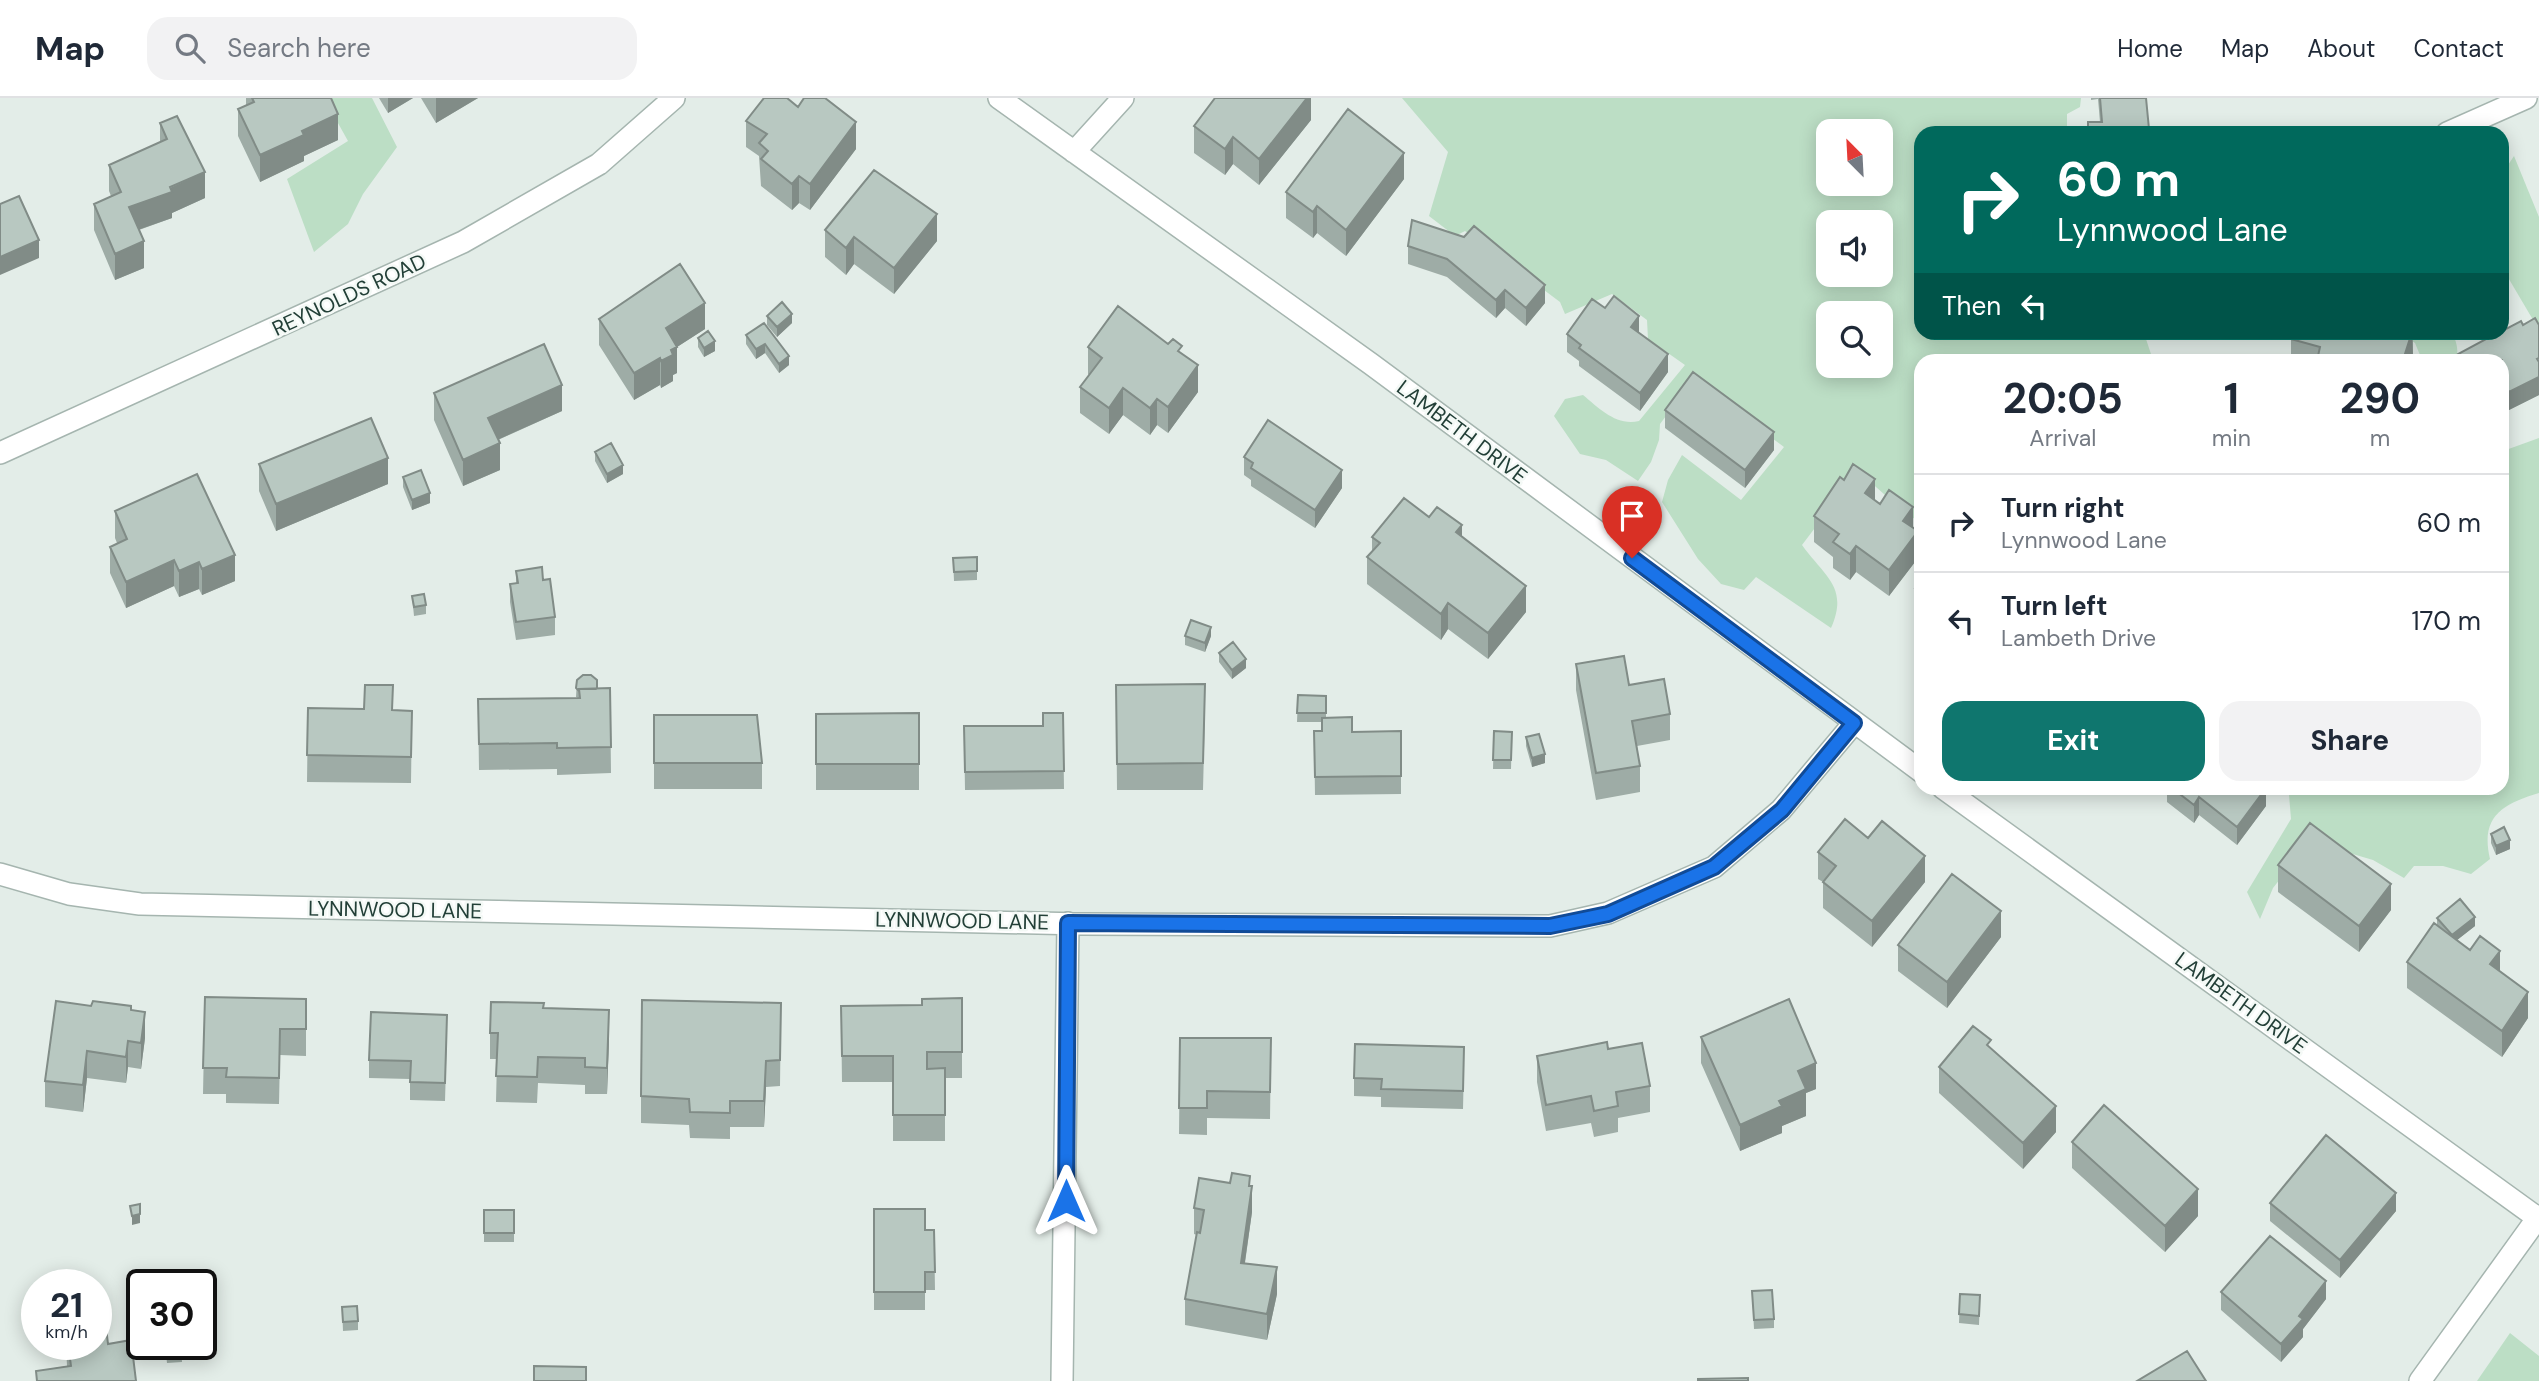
<!DOCTYPE html>
<html lang="en">
<head>
<meta charset="utf-8">
<style>
  :root { --surface:#fff; --page:#f2f2f3; --text:#1f2937; --muted:#747a83; --line:#e0e1e3; --accent:#0f766e }
  body { margin:0; font-family:"DM Sans",sans-serif; background:var(--page); color:var(--text); height:100vh; display:flex; flex-direction:column; font-size:26px; white-space:nowrap }
  * { box-sizing:border-box; margin:0 }
  p { font-size:23px; color:var(--muted) }
  .icon { flex:none; width:38px; height:38px; fill:none; stroke:currentColor; stroke-width:2; stroke-linecap:round; stroke-linejoin:round }
  .map { position:relative; flex:1; overflow:hidden }
  .sheet { position:absolute; left:1914px; top:256px; width:595px; height:441px; display:flex; flex-direction:column; background:var(--surface); border-radius:21px; box-shadow:0 4px 18px #0003 }
  .sheet>* { flex:none }
  .guide { position:absolute; left:1914px; top:28px; width:595px; height:214px; border-radius:21px; box-shadow:0 4px 18px #0003; background:#00695c; color:#fff; overflow:hidden }
  .needle { width:46px; rotate:336deg }
  .buttons { position:absolute; left:1816px; top:21px; display:grid; gap:14px }
  .buttons a { display:grid; place-items:center; width:77px; height:77px; border-radius:14px; background:var(--surface); box-shadow:0 4px 18px #0003; font-size:35px }
  .speed { position:absolute; left:21px; top:1171px; display:flex; gap:14px; font-size:35px; font-weight:700; text-align:center }
  .speed>* { display:grid; place-content:center; width:91px; height:91px; border-radius:50%; background:var(--surface); box-shadow:0 4px 18px #0003; line-height:1 }
  .speed small { font-size:18px; font-weight:400 }
  .speed .limit { border:4px solid #111; border-radius:10px; background:#fff; color:#111 }
  .pin { position:absolute; display:grid; place-items:center; width:60px; height:60px; color:#fff; margin:-72px -30px; border-radius:50% 50% 50% 0; rotate:-45deg; box-shadow:0 0 7px #0007 }
  .pin .icon { rotate:45deg }
  .me { position:absolute; width:77px; margin:-38px; rotate:0deg; stroke-linejoin:round; filter:drop-shadow(0 0 5px #0008) }
  .turn { display:flex; align-items:center; gap:24px; height:147px; padding:0 28px; font-size:32px }
  .turn .icon { width:91px; height:91px; stroke-width:2.5 }
  .turn b { display:block; font-size:49px; line-height:60px }
  .then { display:flex; align-items:center; height:66px; padding:0 28px; background:#0003; gap:14px; font-size:26px }
  .eta { display:flex; justify-content:space-evenly; align-items:center; height:119px; text-align:center }
  .eta b { font-size:42px; font-weight:700; line-height:49px }
  .primary-button { display:flex; gap:14px; margin-top:auto; padding:14px 28px }
  .primary-button a { flex:1; height:80px; border-radius:21px; background:var(--accent); color:#fff; font-size:28px; font-weight:700; line-height:80px; text-align:center }
  .primary-button a+a { background:var(--page); color:var(--text) }
  ul { padding:0; list-style:none }
  li { display:flex; align-items:center; gap:21px; height:98px; padding:0 28px; border-top:2px solid var(--line) }
  li div { flex:1 }
  li b { display:block; font-size:26px }
  li em { font-style:normal }
  header { display:flex; align-items:center; gap:42px; box-sizing:border-box; height:98px; padding:0 35px; background:var(--surface); border-bottom:2px solid var(--line) }
  header strong { font-size:33px }
  nav { display:flex; gap:38px; margin-inline-start:auto; font-size:24px }
  .search { width:490px; height:63px; background:var(--page); display:flex; align-items:center; gap:18px; box-sizing:border-box; padding:0 24px; border-radius:21px; color:var(--muted); font-size:26px }
  .map>svg:first-child { display:block }
</style>
</head>
<body>
<header>
<strong>Map</strong>
<div class="search"><svg class="icon" aria-label="search" viewBox="0 0 24 24"><circle cx="10" cy="10" r="6"/><path d="M15 15l6 6"/></svg>Search here</div>
<nav><a>Home</a><a>Map</a><a>About</a><a>Contact</a></nav>
</header>
<div class="map">
<svg width="2539" height="1283" viewBox="0 0 2539 1283">
  <rect width="100%" height="100%" fill="#e3ede8"/>
  <!-- green -->
  <path fill="#bcdec5" fill-rule="evenodd" d="M324 0H372L397 49 363 96 348 126 314 154 287 81 348 43Z
    M1402 0H2081L2080 9 2067 16V35H1922V234L2144 235 2153 262H1922L1921 416 1912 421 1858 373 1802 447C1825 479 1849 489 1831 530L1756 479 1744 492 1721 486 1698 461 1662 404 1668 382 1682 357 1741 402 1784 349 1693 282 1660 326 1659 342 1651 364 1638 383 1606 362 1580 356 1554 318 1565 301 1583 297C1600 311 1616 328 1639 323L1685 267 1648 241 1647 222 1612 196 1565 216 1560 204 1465 133 1455 138 1429 118 1448 54ZM1829 33H1881V86H1829ZM1829 124H1881V177H1829ZM1829 215H1881V268H1829Z
    M2514 58 2539 119V232L2503 171 2502 76Z
    M2401 235H2452C2456 242 2460 254 2455 262H2422L2415 245Z
    M2539 340V695C2502 706 2480 719 2490 761L2471 776 2443 768H2414L2404 780 2373 762 2329 749 2315 737 2273 790 2260 821 2247 794 2291 721 2289 697 2300 690H2502L2503 353Z
    M2510 1235 2539 1258V1283H2477Z"/>
  <g fill="none" stroke-linecap="round" stroke-linejoin="round">
    <defs>
      <path id="street" d="M999 0 1371 266 1922 674
        M2447 35 2526 0
        M1074 54 1123 0
        M0 355 463 144 599 66 674 0
        M1943 690 2539 1121
        M0 776 69 796 140 806 1082 826 1550 828 1608 815 1714 769 1781 712 1854 625
        M1062 1283 1068 825
        M2420 1283 2539 1118"/>
    </defs>
    <!-- street casing -->
    <use href="#street" stroke="#a5b5af" stroke-width="24"/>
    <!-- street -->
    <use href="#street" stroke="#fff" stroke-width="21"/>
  </g>
  <!-- wall -->
  <path fill="#9eaca6" d="M246 0H331L338 42 304 58V63L260 84 238 38V11L246 8Z
    M379 0H413L388 15Z
    M421 0H478L436 25Z
    M1311 0V22L1259 87 1233 66 1225 77 1194 55V28Z
    M2091 0H2146L2149 35H2088V24H2100L2098 1 2091 2Z
    M746 23 856 51 810 112 799 105 792 112 761 88 759 58 746 49Z
    M160 25 205 100 172 115V120L139 132 144 170 115 182 94 132V106L111 98 109 93V67L160 44Z
    M1404 81 1346 158 1317 135 1313 140 1286 120V94Z
    M1412 122 1545 205 1526 228 1505 210 1496 220 1447 179 1408 166V148Z
    M825 132 937 143 894 196 854 166 846 177 825 159Z
    M767 218 792 225 777 239 767 227Z
    M599 221 705 231 677 249V275L673 277V283L661 290 660 287 634 302 599 247Z
    M764 225 789 267 779 275 765 255 756 261 746 246V237Z
    M2523 227H2539V297L2509 312 2502 300V262H2458V256Z
    M2413 234V259L2411 262H2291V241Z
    M1639 235 1668 274 1640 313 1579 268V263L1567 254V236Z
    M698 240 715 253 704 259 698 249Z
    M1088 249 1182 255 1198 294 1168 335 1157 327 1150 337 1123 317 1109 336 1080 315V289L1089 277 1088 276Z
    M434 295 562 313 498 342 500 372 463 388 434 322Z
    M1665 312 1774 352 1745 390 1665 330Z
    M595 354 623 376 607 385 595 363Z
    M1244 359 1342 390 1315 430 1251 388V382L1244 377Z
    M259 366 388 386 276 433 259 393Z
    M403 379 430 405 412 412 403 389Z
    M115 413 235 483 202 497 199 491 179 499 174 488 126 510 110 475V449L117 445 115 440Z
    M1814 418 1913 430 1918 460 1889 498 1856 474 1850 482 1833 470V459L1814 444Z
    M1429 419 1462 439 1526 514 1488 561 1448 531 1441 542 1367 486V459L1372 454V439Z
    M977 459V482L954 483 953 460Z
    M516 473 543 482 555 519V537L516 542 510 504V486H516Z
    M1922 481V521L1915 516V490Z
    M412 498 426 507V516L414 518Z
    M1185 538H1211L1205 554 1185 547Z
    M1219 555 1246 570 1232 581 1219 564Z
    M1576 566 1629 587 1670 616V642L1637 648 1640 668V694L1596 702 1576 592Z
    M577 582 597 591 610 590 611 675 557 677V671L479 672 478 601 578 600 576 599Z
    M1116 587 1205 613 1203 692H1117Z
    M1298 597 1326 598V620L1352 634 1401 633V696L1315 697 1314 633H1322V624H1297Z
    M308 610 412 613 411 685 307 684Z
    M919 615V692H816V616Z
    M1063 615 1064 691 965 692 964 628H1043Z
    M654 617 762 665V691H654Z
    M1494 633 1512 634 1511 671H1493Z
    M1526 639 1545 665 1532 669 1526 648Z
    M2167 690H2266V708L2237 747 2199 717 2194 725 2167 704Z
    M2491 736 2510 751 2496 757 2491 745Z
    M1868 740 1925 784 1872 849 1823 810V784L1818 781V754Z
    M2278 767 2391 812 2359 854 2278 794Z
    M2437 820 2475 828 2457 842 2500 874 2528 920 2502 959 2407 890V864L2437 827Z
    M2001 839 1947 910 1898 873V847Z
    M205 899 306 928V958L280 957 279 1006 226 1005V996H203Z
    M962 900V980H945V1043H893V984H842L841 908 922 907Z
    M781 905 780 988 766 989 764 1029H730V1041L690 1040 689 1027 641 1025V998Z
    M91 908 131 912 145 940 141 971 128 969 126 985 87 980 83 1014 45 1009V983Z
    M544 910 609 938 607 996H585V987L538 985 537 1005 496 1004 497 961H490V935Z
    M447 935 445 1003 410 1002V981L369 980V962Z
    M1701 939 1816 991 1806 995V1018L1782 1028V1035L1740 1053 1701 965Z
    M1180 940H1271L1270 1021 1207 1020V1037L1179 1036Z
    M1608 951 1650 988V1014L1618 1020V1034L1594 1039 1591 1025 1546 1033 1537 984V958Z
    M1991 951 2056 1034 2023 1071 1939 995V969Z
    M1464 967 1463 1011 1381 1009V999L1354 998V980Z
    M2072 1044 2198 1118 2165 1154 2072 1070Z
    M2270 1105 2396 1113 2340 1180 2270 1123Z
    M1194 1110 1252 1114 1245 1165 1277 1196 1267 1242 1185 1227V1201L1197 1137 1194 1136Z
    M874 1111 925 1132H934L935 1192H925V1212H874Z
    M484 1112H514V1144H484Z
    M1752 1193 1774 1221V1230L1754 1231Z
    M2221 1194 2326 1201 2303 1231V1239L2281 1264 2221 1212Z
    M1960 1196 1980 1197 1979 1227 1959 1225Z
    M342 1209 358 1223V1232L343 1233Z
    M66 1246H108L136 1283H36V1273L67 1268Z
    M165 1246H181L182 1264 167 1265Z"/>
  <!-- shaded-wall -->
  <path fill="#818c87" d="M388 0H413L388 15Z
    M436 0H478L436 25Z
    M1307 0H1311V22L1259 87V61Z
    M338 16V42L304 58V63L260 84V57L302 33Z
    M856 24V51L810 112V86Z
    M1233 39V66L1225 77V51Z
    M1404 55V81L1346 158V132Z
    M205 74V100L172 115V120L129 135V109Z
    M799 78V105L792 112V86Z
    M1317 108V135L1313 140V114Z
    M937 116V143L894 196V170Z
    M854 139V166L846 177V150Z
    M39 142V160L0 177V159Z
    M144 143V170L115 182V156Z
    M1545 187V205L1526 228V210Z
    M1505 192V210L1496 220V202Z
    M705 205V231L677 249V275L673 277V283L661 290V263L666 230Z
    M792 216V225L777 239V229Z
    M1639 218V236L1631 229Z
    M2412 234 2413 259 2411 262H2403Z
    M715 243V253L704 259V250Z
    M765 246V255L756 261V251Z
    M1668 256V274L1640 313V295Z
    M789 258V267L779 275V266Z
    M660 260V287L634 302V275Z
    M1198 267V294L1168 335V309Z
    M2539 279V297L2509 312V294Z
    M562 287V313L488 346V320Z
    M1123 290V317L1109 336V310Z
    M1157 301V327L1150 337V310Z
    M1774 334V352L1745 390V372Z
    M500 345V372L463 388V362Z
    M388 360V386L276 433V406Z
    M623 367V376L607 385V376Z
    M1342 372V390L1315 430V412Z
    M1875 381V407L1865 395Z
    M430 395V405L412 412V402Z
    M1913 409V436L1903 423Z
    M1462 427V453L1456 434Z
    M1918 433V460L1889 498V472Z
    M1856 448V474L1850 482V456Z
    M235 457V483L202 497V471Z
    M174 462V488L126 510V484Z
    M199 464V491L179 499V473Z
    M1526 488V514L1488 561V535Z
    M1448 505V531L1441 542V516Z
    M1211 529V538L1205 554V545Z
    M1246 561V570L1232 581V572Z
    M1545 656V665L1532 669V660Z
    M2266 690V708L2237 747V729Z
    M2199 699V717L2194 725V707Z
    M2510 742V751L2496 757V748Z
    M1925 758V784L1872 849V823Z
    M2391 786V812L2359 854V828Z
    M2001 813V839L1947 910V884Z
    M2475 819V828L2452 846V837Z
    M2500 853V879L2490 866Z
    M2528 894V920L2502 959V933Z
    M609 912V938L607 996V970Z
    M145 914V940L141 971V945Z
    M128 943V969L126 985V959Z
    M87 953V980L83 1014V987Z
    M766 963V989L764 1029V1003Z
    M1816 965V991L1806 995V1018L1782 1028V1035L1740 1053V1027L1779 1003 1798 973Z
    M2056 1008V1034L2023 1071V1045Z
    M1250 1078V1102L1252 1088V1114L1241 1191V1165Z
    M2198 1091V1118L2165 1154V1128Z
    M2396 1095V1113L2340 1180V1162Z
    M140 1106V1125L132 1127V1118Z
    M1277 1169V1196L1267 1242V1216Z
    M2326 1183V1201L2303 1231V1239L2281 1264V1246L2299 1218Z"/>
  <!-- building -->
  <path fill="#b8c8c1" stroke="#818c87" stroke-width="2" d="M252 0H331L338 16 302 33 304 37 260 57 238 11 254 4Z
    M764 0H787L798 9 804 0H825L856 24 810 86 799 78 792 86 761 61 768 53 759 45 767 36 746 23Z
    M1215 0H1307L1259 61 1233 39 1225 51 1194 28Z
    M2100 0H2146L2149 31 2088 35V24H2102Z
    M1348 11 1404 55 1346 132 1317 108 1313 114 1286 94Z
    M177 18 205 74 170 89 172 94 129 109 144 143 115 156 94 106 121 94 109 67 167 41 160 25Z
    M874 72 937 116 894 170 854 139 846 150 825 132Z
    M19 98 39 142 0 159V106Z
    M1412 122 1464 139 1474 128 1545 187 1526 210 1505 192 1496 202 1447 161 1408 148Z
    M680 166 705 205 666 230 677 249 671 252 673 257 661 263 660 260 634 275 599 221Z
    M1614 198 1639 218 1631 229 1668 256 1640 295 1579 250 1581 247 1567 236 1592 201 1605 210Z
    M782 204 792 216 777 229 767 218Z
    M1118 208 1168 246 1173 241 1182 248 1178 253 1198 267 1168 309 1157 301 1150 310 1123 290 1109 310 1080 289 1102 260 1088 249Z
    M2535 220 2539 227V260L2537 261 2539 264V279L2509 294 2502 282V262H2462L2458 256 2499 234H2502V233L2521 223 2523 227Z
    M764 225 789 258 779 266 765 246 756 251 746 237Z
    M708 233 715 243 704 250 698 240Z
    M2293 234H2412L2403 262H2334L2318 258 2320 249 2291 241Z
    M544 246 562 287 488 320 500 345 463 362 434 295Z
    M1693 274 1774 334 1745 372 1665 312Z
    M371 320 388 360 276 406 259 366Z
    M1268 322 1342 372 1315 412 1251 370 1253 365 1244 359Z
    M611 345 623 367 607 376 595 354Z
    M1853 366 1875 381 1865 395 1880 406 1889 392 1913 409 1903 423 1918 433 1889 472 1856 448 1850 456 1833 444 1839 436 1814 418 1840 379 1844 382Z
    M421 372 430 395 412 402 403 379Z
    M197 376 235 457 202 471 199 464 179 473 174 462 126 484 110 449 127 441 115 413Z
    M1404 400 1429 419 1437 409 1462 427 1456 434 1526 488 1488 535 1448 505 1441 516 1367 459 1380 445 1372 439Z
    M977 459V473L954 474 953 460Z
    M542 469 543 482 550 481 555 519 516 524 510 486 518 485 516 473Z
    M1922 481V495L1915 490Z
    M424 496 426 507 414 509 412 498Z
    M1191 522 1211 529 1205 545 1185 538Z
    M1233 544 1246 561 1232 572 1219 555Z
    M1624 558 1629 587 1664 581 1670 616 1632 623 1640 668 1596 675 1576 566Z
    M583 577H591L597 582V590L596 591H579V593L576 590 577 582Z
    M1205 586 1203 665 1117 666 1116 587Z
    M365 587H393L392 612 412 613 411 659 307 657 308 610 364 611Z
    M610 590 611 649 557 650V645L479 646 478 601 580 600 579 591Z
    M1298 597 1326 598V615H1297Z
    M919 615V666H816V616Z
    M1043 615H1063L1064 673 965 674 964 628H1043Z
    M654 617H757L762 665H654Z
    M1352 619V634L1401 633V678L1315 679 1314 633H1322V620Z
    M1494 633 1512 634 1511 662H1493Z
    M1539 636 1545 656 1532 660 1526 639Z
    M2172 690H2266L2237 729 2199 699 2194 707Z
    M1845 721 1868 740 1882 723 1925 758 1872 823 1823 784 1836 768 1818 754Z
    M2310 725 2391 786 2359 828 2278 767Z
    M2504 729 2510 742 2496 748 2491 736Z
    M1952 776 2001 813 1947 884 1898 847Z
    M2460 801 2475 819 2452 837 2437 820Z
    M2434 825 2470 852 2480 838 2500 853 2490 866 2528 894 2502 933 2407 864Z
    M205 899 306 901V931H280L279 980 226 979 227 970H203Z
    M962 900V954H927V971L945 970V1017H893V958H842L841 908 922 907V901Z
    M1789 901 1816 965 1798 973 1806 991 1779 1003 1782 1008 1740 1027 1701 939Z
    M642 902 781 905 780 962 766 963 764 1003H730V1015L690 1014 689 1001 641 998Z
    M56 903 91 908 93 903 131 908V912L145 914 141 945 128 943 126 959 87 953 83 987 45 983Z
    M491 904 544 905 543 910 609 912 607 970 585 969V960L538 959 537 979 496 978 498 935H490Z
    M371 914 447 917 445 985 410 984 411 963 369 962Z
    M1973 928 1991 942 1987 947 2056 1008 2023 1045 1939 969Z
    M1180 940H1271L1270 994 1207 993V1010H1179Z
    M1607 944 1608 951 1642 945 1650 988 1616 994 1618 1008 1594 1013 1591 998 1546 1007 1537 958Z
    M1355 946 1464 949 1463 993 1381 991 1382 981 1354 980Z
    M2104 1007 2198 1091 2165 1128 2072 1044Z
    M2326 1037 2396 1095 2340 1162 2270 1105Z
    M1232 1075 1250 1078 1249 1088H1252L1241 1165 1277 1169 1267 1216 1185 1201 1197 1134 1200 1135 1204 1112 1194 1110 1199 1080 1230 1085Z
    M140 1106V1116L132 1118 130 1108Z
    M874 1111H925V1132H934L935 1174H925V1194H874Z
    M484 1112H514V1135H484Z
    M2270 1138 2326 1183 2299 1218 2303 1221 2281 1246 2221 1194Z
    M1772 1192 1774 1221 1754 1222 1752 1193Z
    M1960 1196 1980 1197 1979 1218 1959 1216Z
    M357 1208 358 1223 343 1224 342 1209Z
    M106 1229 108 1246 131 1242 136 1283H37L36 1273 71 1268 68 1246H96V1231Z
    M166 1246H181L182 1255 167 1256Z
    M2187 1253 2206 1283H2137Z
    M534 1268 586 1269V1283H534Z
    M1748 1280V1283H1698V1281Z"/>
  <g fill="none" stroke-linecap="round" stroke-linejoin="round">
    <defs>
      <path id="route" d="M1066 1103 1068 825 1550 828 1608 816 1714 769 1782 712 1854 625 1632 460"/>
    </defs>
    <!-- route casing -->
    <use href="#route" stroke="#114b97" stroke-width="18"/>
    <!-- route -->
    <use href="#route" stroke="#1a73e8" stroke-width="12"/>
  </g>
  <g text-anchor="middle" dominant-baseline="central" stroke-width="5" stroke-linejoin="round" paint-order="stroke">
    <!-- street labels -->
    <g font-size="21" fill="#223f37" stroke="#f4f9f6">
      <text transform="translate(349 197) rotate(-25)">REYNOLDS ROAD</text>
      <text transform="translate(1462 334) rotate(37)">LAMBETH DRIVE</text>
      <text transform="translate(395 812) rotate(1)">LYNNWOOD LANE</text>
      <text transform="translate(962 823) rotate(1)">LYNNWOOD LANE</text>
      <text transform="translate(2241 905) rotate(36)">LAMBETH DRIVE</text>
    </g>
  </g>
</svg>
<div class="buttons">
<a><svg class="needle" viewBox="-14 -14 28 28"><path d="M0-13l5 13h-10z" fill="#e53935"/><path d="M0 13l5-13h-10z" fill="#747a83"/></svg></a>
<a><svg class="icon" aria-label="sound" viewBox="0 0 24 24"><path d="M4 9h4l5-4v14l-5-4H4zM17 9q2 3 0 6"/></svg></a>
<a><svg class="icon" aria-label="search" viewBox="0 0 24 24"><circle cx="10" cy="10" r="6"/><path d="M15 15l6 6"/></svg></a>
</div>
<div class="speed"><div>21<small>km/h</small></div><div class="limit">30</div></div>
<div class="pin" style="left:1632px;top:460px;background:#d93025"><svg class="icon" aria-label="arrive" viewBox="0 0 24 24"><path d="M6 21V4h12l-3 4 3 4H6"/></svg></div>
<svg class="me" style="left:1066px;top:1103px" viewBox="-20 -20 40 40"><path d="M0-17L14 15 0 8-14 15z" fill="#1a73e8" stroke="#fff" stroke-width="4"/></svg>
<div class="guide">
<div class="turn"><svg class="icon" aria-label="right" viewBox="0 0 24 24"><path d="M7 20v-9h11M14 6l5 5-5 5"/></svg><div><b>60 m</b>Lynnwood Lane</div></div>
<div class="then">Then<svg class="icon" aria-label="left" viewBox="0 0 24 24"><path d="M17 20v-9H6M10 6l-5 5 5 5"/></svg></div>
</div>
<section class="sheet">
<div class="eta">
<div><b>20:05</b><p>Arrival</p></div>
<div><b>1</b><p>min</p></div>
<div><b>290</b><p>m</p></div>
</div>
<ul>
<li><svg class="icon" aria-label="right" viewBox="0 0 24 24"><path d="M7 20v-9h11M14 6l5 5-5 5"/></svg><div><b>Turn right</b><p>Lynnwood Lane</p></div><em>60 m</em></li>
<li><svg class="icon" aria-label="left" viewBox="0 0 24 24"><path d="M17 20v-9H6M10 6l-5 5 5 5"/></svg><div><b>Turn left</b><p>Lambeth Drive</p></div><em>170 m</em></li>
</ul>
<div class="primary-button"><a>Exit</a><a>Share</a></div>
</section>
</div>
</body>
</html>
